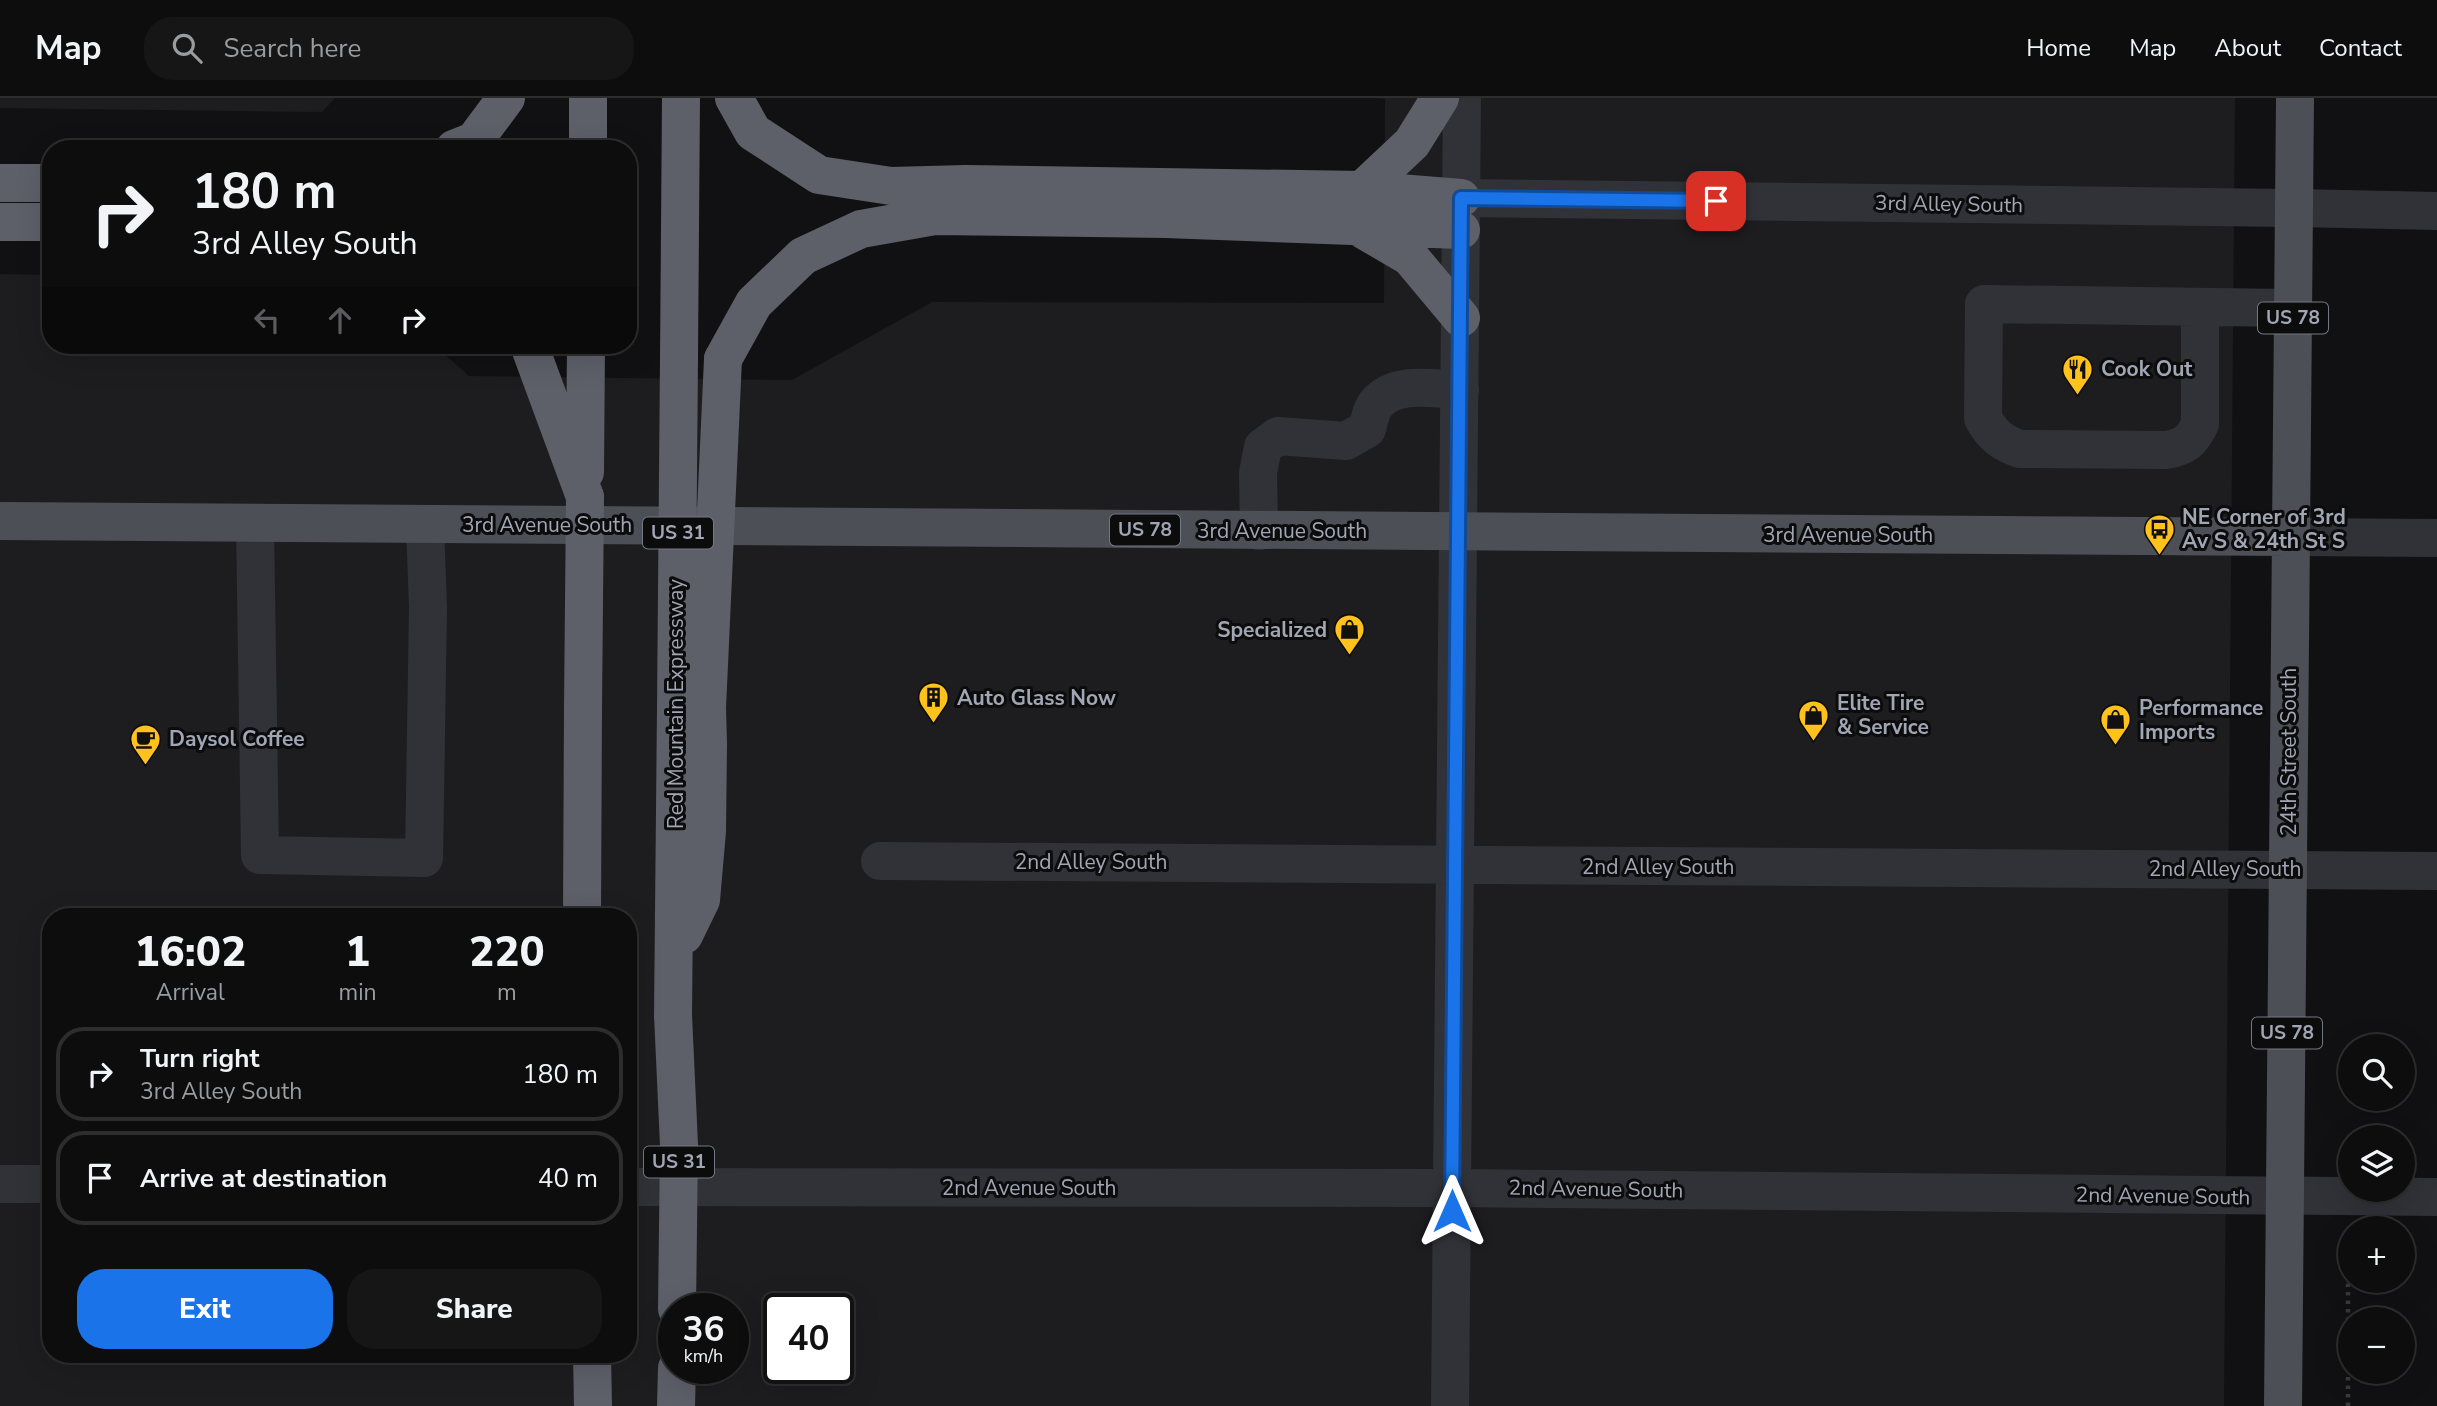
<!DOCTYPE html>
<html lang="en">
<head>
<meta charset="utf-8">
<style>
  :root { --surface:#0d0d0e; --page:#161617; --text:#f1f3f6; --muted:#9a9c9e; --line:#2d2d2e; --accent:#1a73e8 }
  body { margin:0; font-family:"Nunito Sans",sans-serif; background:var(--page); color:var(--text); height:100vh; display:flex; flex-direction:column; font-size:26px; white-space:nowrap }
  * { box-sizing:border-box; margin:0 }
  p { font-size:23px; color:var(--muted) }
  .icon { flex:none; width:38px; height:38px; fill:none; stroke:currentColor; stroke-width:2; stroke-linecap:round; stroke-linejoin:round }
  .map { position:relative; flex:1; overflow:hidden }
  .drawer { position:absolute; left:42px; top:810px; width:595px; height:455px; display:flex; flex-direction:column; background:var(--surface); border-radius:28px; box-shadow:0 7px 28px #0002,0 0 0 2px var(--line) }
  .drawer>* { flex:none }
  .top-card { position:absolute; left:42px; top:42px; width:595px; height:214px; border-radius:28px; box-shadow:0 7px 28px #0002,0 0 0 2px var(--line); background:#0d0d0e; color:var(--text); overflow:hidden }
  .fabs { position:absolute; left:2338px; top:936px; display:grid; gap:14px }
  .fabs a { display:grid; place-items:center; width:77px; height:77px; border-radius:50%; background:var(--surface); box-shadow:0 7px 28px #0002,0 0 0 2px var(--line); font-size:35px }
  .speed { position:absolute; left:658px; top:1195px; display:flex; gap:14px; font-size:35px; font-weight:700; text-align:center }
  .speed>* { display:grid; place-content:center; width:91px; height:91px; border-radius:50%; background:var(--surface); box-shadow:0 7px 28px #0002,0 0 0 2px var(--line); line-height:1 }
  .speed small { font-size:18px; font-weight:400 }
  .speed .limit { border:4px solid #111; border-radius:10px; background:#fff; color:#111 }
  .pin { position:absolute; display:grid; place-items:center; width:60px; height:60px; color:#fff; margin:-30px; border-radius:14px; box-shadow:0 4px 10px #0006 }
  .me { position:absolute; width:77px; margin:-38px; rotate:0deg; stroke-linejoin:round; filter:drop-shadow(0 0 5px #0008) }
  .turn { display:flex; align-items:center; gap:24px; height:147px; padding:0 35px; font-size:32px }
  .turn .icon { width:91px; height:91px; stroke-width:2.5 }
  .turn b { display:block; font-size:49px; line-height:60px }
  .lanes { display:flex; align-items:center; height:66px; padding:0 35px; background:#0003; justify-content:center; gap:35px; direction:ltr }
  .lanes .off { opacity:.35 }
  .eta { display:flex; justify-content:space-evenly; align-items:center; height:119px; text-align:center }
  .eta b { font-size:42px; font-weight:800; line-height:49px }
  .cta { display:flex; gap:14px; margin-top:auto; padding:14px 35px }
  .cta a { flex:1; height:80px; border-radius:28px; background:var(--accent); color:#fff; font-size:28px; font-weight:800; line-height:80px; text-align:center }
  .cta a+a { background:var(--page); color:var(--text) }
  ul { padding:0; list-style:none }
  li { display:flex; align-items:center; gap:21px; height:94px; margin:0 14px 10px; padding:0 21px; border:4px solid var(--line); border-radius:28px }
  li div { flex:1 }
  li b { display:block; font-size:26px }
  li em { font-style:normal }
  header { display:flex; align-items:center; gap:42px; box-sizing:border-box; height:98px; padding:0 35px; background:var(--surface); border-bottom:2px solid var(--line) }
  header strong { font-size:33px }
  nav { display:flex; gap:38px; margin-inline-start:auto; font-size:24px }
  .search { width:490px; height:63px; background:var(--page); display:flex; align-items:center; gap:18px; box-sizing:border-box; padding:0 24px; border-radius:28px; color:var(--muted); font-size:26px }
  .map>svg:first-child { display:block }
</style>
</head>
<body>
<header>
<strong>Map</strong>
<div class="search"><svg class="icon" aria-label="search" viewBox="0 0 24 24"><circle cx="10" cy="10" r="6"/><path d="M15 15l6 6"/></svg>Search here</div>
<nav><a>Home</a><a>Map</a><a>About</a><a>Contact</a></nav>
</header>
<div class="map">
<svg width="2437" height="1308" viewBox="0 0 2437 1308">
  <rect width="100%" height="100%" fill="#111113"/>
  <!-- built -->
  <path fill="#1d1d20" fill-rule="evenodd" d="M0 0H335L322 14 0 10Z
    M1370 0H2235L2224 1308H0V176L51 177V247H434L469 278 792 282 932 204 1384 205 1385 1ZM51 819H628V1256H51ZM674 1211H733V1270H674ZM779 1211H838V1270H779Z"/>
  <g fill="none" stroke-linecap="round" stroke-linejoin="round">
    <!-- path -->
    <path stroke="#37393f" stroke-width="4.5" stroke-dasharray="3.5 5" stroke-linecap="butt" d="M2348 1308V1165"/>
    <!-- minor -->
    <path stroke="#313238" stroke-width="38" d="M1461 100 2296 110 2437 113
      M2200 209V326C2192 343 2185 349 2166 352L2020 351C2002 345 1992 337 1983 320L1984 206 2293 210
      M255 425 260 757 424 760 428 509 425 427
      M1259 433 1258 375 1263 349 1278 338 1346 343 1367 331C1369 324 1371 312 1376 306 1396 282 1433 291 1460 292
      M2291 439 2437 440
      M880 763 2437 773
      M0 1086H51
      M628 1089 1452 1090 2437 1099
      M1450 1308 1462 0"/>
    <!-- major -->
    <path stroke="#4d4f57" stroke-width="38" d="M0 423 2291 439
      M2283 1308 2295 0"/>
    <!-- highway -->
    <path stroke="#5d6069" stroke-width="38" d="M734 0 753 34 819 77 891 88 965 86 1362 92 1461 100
      M454 51 474 43 506 0
      M588 51V0
      M0 85H51
      M1362 92 1412 45 1440 0
      M0 124H51
      M1362 131 1410 159 1461 220
      M529 247 585 399
      M679 260 681 0
      M723 261 754 205 803 158 861 131 935 118 1166 121 1461 132
      M585 374 586 247
      M582 819 583 610
      M684 837 701 802 707 733 708 646 707 610
      M673 917 676 610
      M592 1256 593 1308
      M676 1308 677 1270"/>
    <!-- highway-bridge -->
    <path stroke="#5d6069" stroke-width="38" d="M583 610 585 399
      M676 610 679 260
      M707 610 723 261
      M673 917 679 1047 677 1211"/>
  </g>
  <g fill="none" stroke-linecap="round" stroke-linejoin="round">
    <defs>
      <path id="route" d="M1452 1113 1461 100 1716 103"/>
    </defs>
    <!-- route casing -->
    <use href="#route" stroke="#114b97" stroke-width="18"/>
    <!-- route -->
    <use href="#route" stroke="#1a73e8" stroke-width="12"/>
  </g>
  <!-- icons -->
  <defs>
    <symbol id="restaurant-pin" viewBox="-11 -11 22 30"><path d="M0 17L-7.5 6A9.5 9.5 0 1 1 7.5 6Z" fill="#ffc11c" stroke="#0c0c0d"/><path d="M-5-6h1v4h1v-4h1v4h1v-4h1v5L-1.5 .5V6h-2V.5L-5-1ZM5-6V6H3V1.5H1.5Q1.5-4 5-6Z" fill="#111"/></symbol>
    <symbol id="bus-pin" viewBox="-11 -11 22 30"><path d="M0 17L-7.5 6A9.5 9.5 0 1 1 7.5 6Z" fill="#ffc11c" stroke="#0c0c0d"/><path d="M-5-6H5V4H4V6H2V4H-2V6H-4V4H-5ZM-3.5-4V0h7V-4ZM-3.5 1.2v1.5H-2V1.2ZM2 1.2v1.5H3.5V1.2Z" fill="#111"/></symbol>
    <symbol id="shop-pin" viewBox="-11 -11 22 30"><path d="M0 17L-7.5 6A9.5 9.5 0 1 1 7.5 6Z" fill="#ffc11c" stroke="#0c0c0d"/><path d="M-5-2.5h2.3a2.7 3.5 0 0 1 5.4 0H5L5.5 6h-11ZM-1.5-2.5h3a1.5 2.3 0 0 0-3 0Z" fill="#111"/></symbol>
    <symbol id="building-pin" viewBox="-11 -11 22 30"><path d="M0 17L-7.5 6A9.5 9.5 0 1 1 7.5 6Z" fill="#ffc11c" stroke="#0c0c0d"/><path d="M-4-6H4V6H1V3H-1V6H-4ZM-2.5-4.3h1.7v1.8h-1.7ZM.8-4.3h1.7v1.8H.8ZM-2.5-1h1.7V.8h-1.7ZM.8-1h1.7V.8H.8Z" fill="#111"/></symbol>
    <symbol id="cafe-pin" viewBox="-11 -11 22 30"><path d="M0 17L-7.5 6A9.5 9.5 0 1 1 7.5 6Z" fill="#ffc11c" stroke="#0c0c0d"/><path d="M-5.5-4.5H6V0H3Q3 3.5 0 3.5H-2.5Q-5.5 3.5-5.5 0ZM3-3.2v2h1.7v-2ZM-6 4.5H4V6H-6Z" fill="#111"/></symbol>
  </defs>
  <g fill-rule="evenodd">
    <use href="#restaurant-pin" x="2060" y="254" width="35" height="47"/>
    <use href="#bus-pin" x="2142" y="414" width="35" height="47"/>
    <use href="#shop-pin" x="1332" y="514" width="35" height="47"/>
    <use href="#building-pin" x="916" y="582" width="35" height="47"/>
    <use href="#shop-pin" x="1796" y="600" width="35" height="47"/>
    <use href="#shop-pin" x="2098" y="604" width="35" height="47"/>
    <use href="#cafe-pin" x="128" y="624" width="35" height="47"/>
  </g>
  <g text-anchor="middle" dominant-baseline="central" stroke-width="6" stroke-linejoin="round" paint-order="stroke">
    <!-- shield labels -->
    <g fill="#0c0c0d" stroke="#747883" stroke-width="2">
      <rect x="2258" y="204.5" width="70" height="31" rx="5"/>
      <rect x="1110" y="416.5" width="70" height="31" rx="5"/>
      <rect x="643" y="419.5" width="70" height="31" rx="5"/>
      <rect x="2252" y="919.5" width="70" height="31" rx="5"/>
      <rect x="644" y="1048.5" width="70" height="31" rx="5"/>
    </g>
    <g font-size="19" font-weight="bold" fill="#a1a6b5">
      <text x="2293" y="220">US 78</text>
      <text x="1145" y="432">US 78</text>
      <text x="678" y="435">US 31</text>
      <text x="2287" y="935">US 78</text>
      <text x="679" y="1064">US 31</text>
    </g>
    <!-- street labels -->
    <g font-size="21" fill="#a1a6b5" stroke="#0c0c0d">
      <text transform="translate(1949 106) rotate(1)">3rd Alley South</text>
      <text x="547" y="427">3rd Avenue South</text>
      <text x="1282" y="433">3rd Avenue South</text>
      <text x="1848" y="437">3rd Avenue South</text>
      <text transform="translate(676 606) rotate(-90)">Red Mountain Expressway</text>
      <text transform="translate(2289 654) rotate(-90)">24th Street South</text>
      <text x="1091" y="764">2nd Alley South</text>
      <text x="1658" y="769">2nd Alley South</text>
      <text x="2225" y="771">2nd Alley South</text>
      <text x="1029" y="1090">2nd Avenue South</text>
      <text transform="translate(1596 1091) rotate(1)">2nd Avenue South</text>
      <text transform="translate(2163 1098) rotate(1)">2nd Avenue South</text>
    </g>
    <!-- poi labels -->
    <g font-size="21" font-weight="bold" fill="#a1a6b5" stroke="#0c0c0d" text-anchor="start">
      <text x="2101" y="271">Cook Out</text>
      <text x="2182" y="419">NE Corner of 3rd<tspan x="2182" dy="24">Av S &amp; 24th St S</tspan></text>
      <text x="1327" y="532" text-anchor="end">Specialized</text>
      <text x="957" y="600">Auto Glass Now</text>
      <text x="1837" y="605">Elite Tire<tspan x="1837" dy="24">&amp; Service</tspan></text>
      <text x="2139" y="610">Performance<tspan x="2139" dy="24">Imports</tspan></text>
      <text x="169" y="641">Daysol Coffee</text>
    </g>
  </g>
</svg>
<div class="fabs">
<a><svg class="icon" aria-label="search" viewBox="0 0 24 24"><circle cx="10" cy="10" r="6"/><path d="M15 15l6 6"/></svg></a>
<a><svg class="icon" aria-label="layers" viewBox="0 0 24 24"><path d="M12 4l9 5-9 5-9-5zM3 14l9 5 9-5"/></svg></a>
<a>+</a>
<a>−</a>
</div>
<div class="speed"><div>36<small>km/h</small></div><div class="limit">40</div></div>
<div class="pin" style="left:1716px;top:103px;background:#d93025"><svg class="icon" aria-label="arrive" viewBox="0 0 24 24"><path d="M6 21V4h12l-3 4 3 4H6"/></svg></div>
<svg class="me" style="left:1452px;top:1113px" viewBox="-20 -20 40 40"><path d="M0-17L14 15 0 8-14 15z" fill="#1a73e8" stroke="#fff" stroke-width="4"/></svg>
<div class="top-card">
<div class="turn"><svg class="icon" aria-label="right" viewBox="0 0 24 24"><path d="M7 20v-9h11M14 6l5 5-5 5"/></svg><div><b>180 m</b>3rd Alley South</div></div>
<div class="lanes"><svg class="icon off" aria-label="left" viewBox="0 0 24 24"><path d="M17 20v-9H6M10 6l-5 5 5 5"/></svg><svg class="icon off" aria-label="ahead" viewBox="0 0 24 24"><path d="M12 20V5M6 11l6-6 6 6"/></svg><svg class="icon" aria-label="right" viewBox="0 0 24 24"><path d="M7 20v-9h11M14 6l5 5-5 5"/></svg></div>
</div>
<section class="drawer">
<div class="eta">
<div><b>16:02</b><p>Arrival</p></div>
<div><b>1</b><p>min</p></div>
<div><b>220</b><p>m</p></div>
</div>
<ul>
<li><svg class="icon" aria-label="right" viewBox="0 0 24 24"><path d="M7 20v-9h11M14 6l5 5-5 5"/></svg><div><b>Turn right</b><p>3rd Alley South</p></div><em>180 m</em></li>
<li><svg class="icon" aria-label="arrive" viewBox="0 0 24 24"><path d="M6 21V4h12l-3 4 3 4H6"/></svg><div><b>Arrive at destination</b></div><em>40 m</em></li>
</ul>
<div class="cta"><a>Exit</a><a>Share</a></div>
</section>
</div>
</body>
</html>
